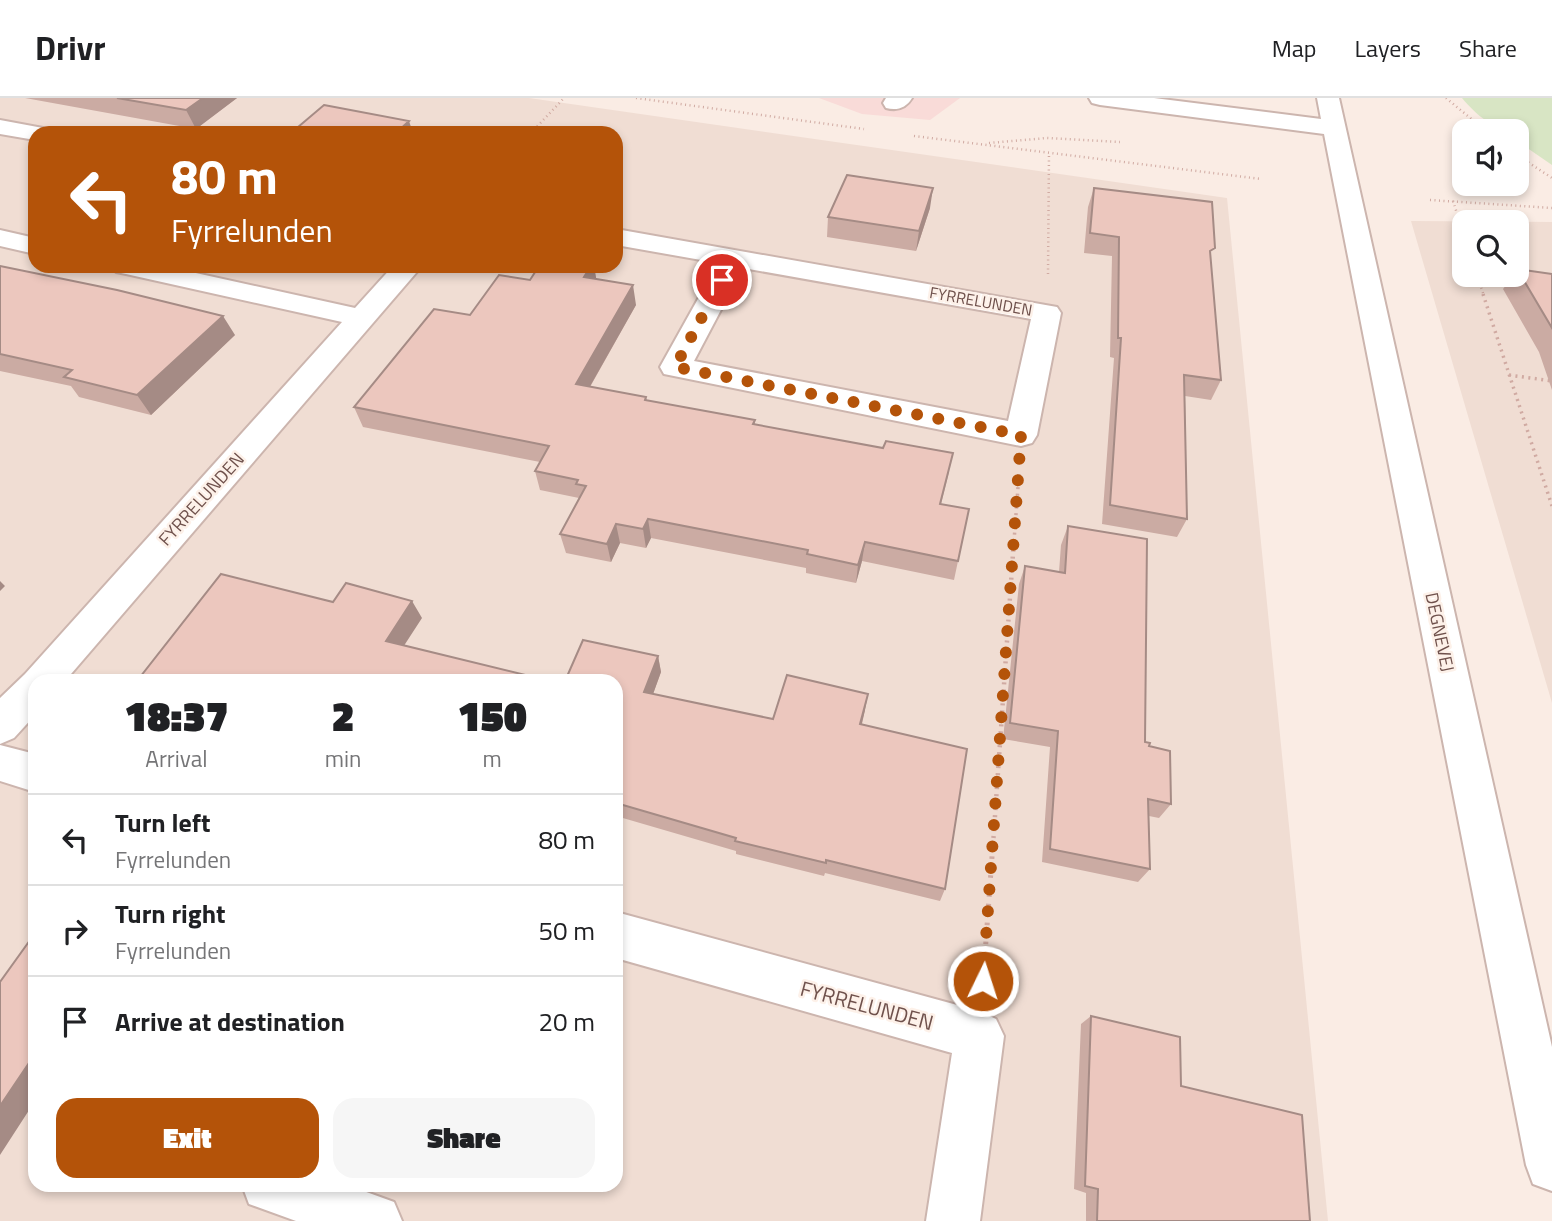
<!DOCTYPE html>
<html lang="en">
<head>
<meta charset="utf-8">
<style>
  :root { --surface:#fff; --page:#f6f6f6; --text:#202124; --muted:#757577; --line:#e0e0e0; --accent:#b45309 }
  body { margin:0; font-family:"Titillium Web",sans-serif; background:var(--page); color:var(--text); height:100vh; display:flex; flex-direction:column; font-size:26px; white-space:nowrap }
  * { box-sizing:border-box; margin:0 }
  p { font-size:23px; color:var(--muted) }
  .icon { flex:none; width:38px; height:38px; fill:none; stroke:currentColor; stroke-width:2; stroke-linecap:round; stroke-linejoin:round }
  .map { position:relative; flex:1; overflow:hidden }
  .drawer { position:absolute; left:28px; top:576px; width:595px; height:518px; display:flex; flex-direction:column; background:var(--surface); border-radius:21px; box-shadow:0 4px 10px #0003 }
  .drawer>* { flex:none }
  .top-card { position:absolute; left:28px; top:28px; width:595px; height:147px; border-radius:21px; box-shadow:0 4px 10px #0003; background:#b45309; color:#fff; overflow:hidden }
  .buttons { position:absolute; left:1452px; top:21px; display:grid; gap:14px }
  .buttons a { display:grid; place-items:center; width:77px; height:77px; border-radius:14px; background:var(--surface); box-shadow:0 4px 10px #0003; font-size:35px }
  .pin { position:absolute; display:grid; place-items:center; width:60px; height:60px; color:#fff; margin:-30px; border:4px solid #fff; border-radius:50%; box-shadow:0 2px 7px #0007 }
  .me { position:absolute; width:77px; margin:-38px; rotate:4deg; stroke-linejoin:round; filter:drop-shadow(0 0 5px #0008) }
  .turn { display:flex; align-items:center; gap:24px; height:147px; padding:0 28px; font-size:32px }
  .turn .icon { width:91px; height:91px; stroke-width:2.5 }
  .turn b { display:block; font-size:49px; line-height:60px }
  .eta { display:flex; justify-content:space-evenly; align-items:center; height:119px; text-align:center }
  .eta b { font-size:42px; font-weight:800; line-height:49px }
  .cta { display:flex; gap:14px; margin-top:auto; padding:14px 28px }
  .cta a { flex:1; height:80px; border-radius:21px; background:var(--accent); color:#fff; font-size:28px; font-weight:800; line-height:80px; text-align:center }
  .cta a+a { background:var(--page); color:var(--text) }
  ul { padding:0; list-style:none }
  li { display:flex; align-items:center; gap:21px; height:91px; padding:0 28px; border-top:2px solid var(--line) }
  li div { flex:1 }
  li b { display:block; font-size:26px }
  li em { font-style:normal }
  header { display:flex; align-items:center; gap:42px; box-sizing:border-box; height:98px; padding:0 35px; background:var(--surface); border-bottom:2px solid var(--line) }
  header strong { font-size:33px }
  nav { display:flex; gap:38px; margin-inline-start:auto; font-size:24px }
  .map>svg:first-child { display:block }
</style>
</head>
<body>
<header>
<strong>Drivr</strong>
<nav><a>Map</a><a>Layers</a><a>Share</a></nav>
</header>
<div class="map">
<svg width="1552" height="1123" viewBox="0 0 1552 1123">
  <rect width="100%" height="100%" fill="#faece4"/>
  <!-- residential -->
  <path fill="#f0ddd3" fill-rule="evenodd" d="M0 0H529L1227 100 1328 1123H0ZM35 35H616V168H35ZM35 583H616V1087H35Z
    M1411 123 1552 124V605ZM1465 124H1517V177H1465Z"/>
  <!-- commercial -->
  <path fill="#f9dbd8" d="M819 0H960L930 22 862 16Z"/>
  <!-- green -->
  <path fill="#d8e5c4" d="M1462 0H1552V67L1517 43V33C1495 33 1476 17 1462 0Z"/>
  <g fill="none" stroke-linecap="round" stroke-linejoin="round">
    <defs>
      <path id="minor" d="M886 0H912C906 10 897 13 886 10L883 5Z
        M1089 0H1154L1321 21 1317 0H1339L1552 949V1093L1533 1086 1526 1067 1324 36 1100 7 1092 5Z
        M0 22 43 30 47 35H35V42L0 36Z
        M616 131 1057 209 1061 215 1037 337 1032 345 1021 348 664 276 660 269 718 165 616 147ZM743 170 1031 221 1008 323 694 263Z
        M0 132 35 140V156L0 148Z
        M112 168H164L355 210 393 168H422L65 583H35V617L14 640 0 646V600L25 576 342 224 126 176 116 174Z
        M0 647 35 656V694L0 683Z
        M616 814 979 913 996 921 1004 938 980 1123H926L952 955 616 860Z
        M242 1087H347L394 1104 402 1123H296L249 1106Z"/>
    </defs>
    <!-- minor casing -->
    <use href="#minor" stroke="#ccb5ae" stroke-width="4"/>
    <!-- path-far3 -->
    <path stroke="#d0aaa2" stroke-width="2.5" stroke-dasharray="1 3.5" stroke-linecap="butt" d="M636 0 864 31
      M1446 0 1486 33
      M531 35 564 0
      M914 38 1261 81
      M989 45 1047 40 1120 44
      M1517 57 1552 80
      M1430 102 1552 110
      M1453 103 1465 140
      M1048 176 1049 55
      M1477 177 1484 198"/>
    <!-- path-far2 -->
    <path stroke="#d0aaa2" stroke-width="3.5" stroke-dasharray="2 4.5" stroke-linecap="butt" d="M1483 196 1552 408
      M1509 277 1552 283
      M1014 443 1019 376"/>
    <!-- path-far1 -->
    <path stroke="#d0aaa2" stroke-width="4.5" stroke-dasharray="2 5" stroke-linecap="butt" d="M993 747 1014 441"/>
    <!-- path -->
    <path stroke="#d0aaa2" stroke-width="5" stroke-dasharray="2.5 7" stroke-linecap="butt" d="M983 884 993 745"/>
    <!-- minor -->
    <use href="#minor" fill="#fff" fill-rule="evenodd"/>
  </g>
  <!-- wall -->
  <path fill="#cbaba3" d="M25 0H237L196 31Z
    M1094 90 1210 161 1221 282 1211 302 1185 298 1187 421 1177 439 1102 426 1114 260 1110 259 1112 158 1084 155 1088 109Z
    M930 110 916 153 827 139 828 119Z
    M0 168 235 237 151 317 79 299 71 288 0 273Z
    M539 168H594L596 181 636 207 590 289 646 299 647 303 755 322V326L949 374 941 406 958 463 954 482 862 463 856 485 806 475V470L651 440 646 450 620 445 611 464 566 455 560 436 579 400 540 392 535 373 540 364 363 329 354 309 470 217 530 182Z
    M1517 171 1552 176V292L1539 254 1503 191 1514 177H1517Z
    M1068 428 1145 644 1149 648 1171 706 1159 720 1149 718 1150 771 1138 784 1042 764 1050 649 1003 641 1019 486 1025 468 1059 474 1061 447Z
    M658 558 661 574 653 596 773 621 865 612 862 626 945 791 940 803 825 775 824 778 736 756V753L616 718V583Z
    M1091 918 1181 988 1310 1123H1086V1095L1074 1091 1081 926Z"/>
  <!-- shaded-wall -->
  <path fill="#a58b85" d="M203 0H237L196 31 186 12Z
    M409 23 413 35H397V34Z
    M933 90 930 110 916 153 919 133Z
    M591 168H594L597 185 584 179Z
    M633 187 636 207 580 306 576 286Z
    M223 218 235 237 151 317 137 297Z
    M648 421 651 440 646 450 643 431Z
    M616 426 620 445 611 464 607 446Z
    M865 444 862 463 856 485 858 467Z
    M0 483 5 488 0 493Z
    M412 503 422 520 396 560 386 543Z
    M658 558 661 574 648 610 644 594Z
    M868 596 865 612 858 641 860 626Z
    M33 959H35V1003L0 1057V1008Z"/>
  <!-- building -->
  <path fill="#ecc7be" stroke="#a58b85" stroke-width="2" d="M117 0H203L186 12Z
    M324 7 409 23 397 34 400 35H291Z
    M847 77 933 90 919 133 828 119Z
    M1094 90 1212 104 1215 150 1210 153 1221 282 1184 277 1187 421 1110 407 1121 240H1118L1119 139 1090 135Z
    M0 168 117 192 223 218 137 297 64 279 72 272 0 256Z
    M539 168H591L584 179 633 187 576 286 646 299 645 302 755 322 753 326 883 350 886 343 953 355 940 406 969 411 958 463 865 444 858 467 807 456 808 452 648 421 643 431 616 426 607 446 560 436 586 388 576 386 578 382 535 373 549 348 354 309 434 211 470 217 499 177 530 182Z
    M1517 171 1552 176V230Z
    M1068 428 1147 441 1145 644 1150 645 1149 648 1170 653 1171 706 1148 701 1150 771 1050 751 1058 633 1010 625 1025 468 1065 475Z
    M221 476 333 504 346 485 412 503 386 543 550 583H137Z
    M583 542 658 558 644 594 773 621 787 577 868 596 860 626 967 651 945 791 826 762V765L735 743 736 740 616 705V583H565Z
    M33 838H35V959H33L0 1008V884Z
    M1091 918 1180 939 1181 988 1302 1017 1310 1123H1097L1098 1091 1085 1088Z"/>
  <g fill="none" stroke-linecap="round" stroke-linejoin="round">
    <!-- route -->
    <path stroke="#b45309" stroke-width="12" stroke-dasharray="0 21.6" d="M722 182 675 269 1021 337 983 883"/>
  </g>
  <g text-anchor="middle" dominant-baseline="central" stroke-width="5" stroke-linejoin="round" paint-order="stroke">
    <!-- far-street labels -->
    <g font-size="16" fill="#6f514c" stroke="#fdf1e9">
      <text transform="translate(981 203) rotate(10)">FYRRELUNDEN</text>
    </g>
    <!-- street labels -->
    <g font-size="18" fill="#6f514c" stroke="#fdf1e9">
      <text transform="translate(201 401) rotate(-48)">FYRRELUNDEN</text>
      <text transform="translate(1440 534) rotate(78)">DEGNEVEJ</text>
    </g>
    <!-- near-street labels -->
    <g font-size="21" fill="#6f514c" stroke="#fdf1e9">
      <text transform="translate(867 907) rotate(15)">FYRRELUNDEN</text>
    </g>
  </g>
</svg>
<div class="buttons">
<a><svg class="icon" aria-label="sound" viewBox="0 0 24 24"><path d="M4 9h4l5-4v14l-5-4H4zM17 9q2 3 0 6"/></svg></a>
<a><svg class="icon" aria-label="search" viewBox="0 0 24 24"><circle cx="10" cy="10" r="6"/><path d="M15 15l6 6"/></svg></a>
</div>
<div class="pin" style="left:722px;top:182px;background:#d93025"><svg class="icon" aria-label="arrive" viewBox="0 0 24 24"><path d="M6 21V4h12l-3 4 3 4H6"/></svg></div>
<svg class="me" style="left:983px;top:883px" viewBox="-20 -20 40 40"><circle r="17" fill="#b45309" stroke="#fff" stroke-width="3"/><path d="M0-11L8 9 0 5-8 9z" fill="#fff"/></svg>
<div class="top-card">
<div class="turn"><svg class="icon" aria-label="left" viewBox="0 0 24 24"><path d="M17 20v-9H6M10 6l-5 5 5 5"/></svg><div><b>80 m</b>Fyrrelunden</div></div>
</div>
<section class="drawer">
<div class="eta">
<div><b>18:37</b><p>Arrival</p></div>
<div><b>2</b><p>min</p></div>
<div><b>150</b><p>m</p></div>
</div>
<ul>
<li><svg class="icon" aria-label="left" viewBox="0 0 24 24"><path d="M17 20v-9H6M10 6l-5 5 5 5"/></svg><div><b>Turn left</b><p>Fyrrelunden</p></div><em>80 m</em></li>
<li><svg class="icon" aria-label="right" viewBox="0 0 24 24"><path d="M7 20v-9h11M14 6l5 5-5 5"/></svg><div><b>Turn right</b><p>Fyrrelunden</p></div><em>50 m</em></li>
<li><svg class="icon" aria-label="arrive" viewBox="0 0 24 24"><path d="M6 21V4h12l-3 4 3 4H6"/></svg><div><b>Arrive at destination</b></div><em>20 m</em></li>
</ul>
<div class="cta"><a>Exit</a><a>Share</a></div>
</section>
</div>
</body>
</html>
